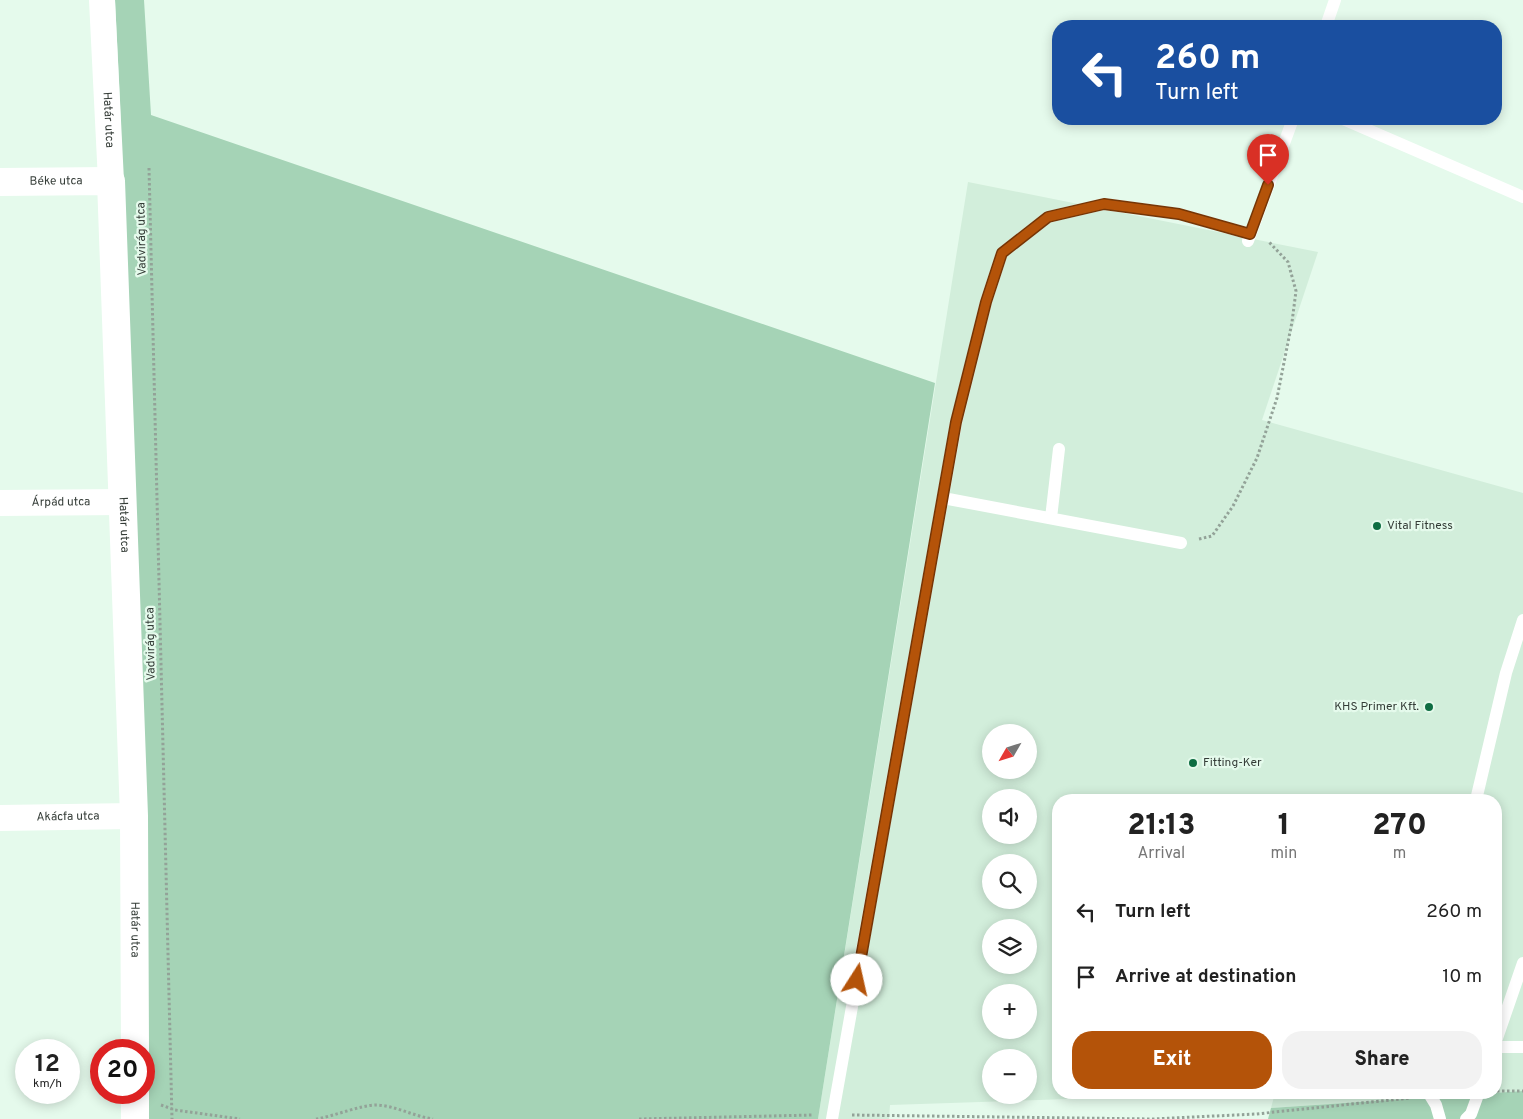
<!DOCTYPE html>
<html lang="en">
<head>
<meta charset="utf-8">
<style>
  :root { --surface:#fff; --page:#f2f2f2; --text:#222; --muted:#767676; --accent:#b45309 }
  body { margin:0; font-family:Overpass,sans-serif; background:var(--page); color:var(--text); height:100vh; display:flex; flex-direction:column; font-size:19px; white-space:nowrap }
  * { box-sizing:border-box; margin:0 }
  p { font-size:16px; color:var(--muted) }
  .icon { flex:none; width:28px; height:28px; fill:none; stroke:currentColor; stroke-width:2; stroke-linecap:round; stroke-linejoin:round }
  .map { position:relative; flex:1; overflow:hidden }
  .side { position:absolute; left:1052px; top:794px; width:450px; height:305px; display:flex; flex-direction:column; background:var(--surface); border-radius:20px; box-shadow:0 2px 12px #0003 }
  .side>* { flex:none }
  .top-card { position:absolute; left:1052px; top:20px; width:450px; height:105px; border-radius:20px; box-shadow:0 2px 12px #0003; background:#1a4fa0; color:#fff; overflow:hidden }
  .needle { width:32px; rotate:231deg }
  .tools { position:absolute; left:982px; top:724px; display:grid; gap:10px }
  .tools a { display:grid; place-items:center; width:55px; height:55px; border-radius:50%; background:var(--surface); box-shadow:0 2px 12px #0003; font-size:25px }
  .speed { position:absolute; left:15px; top:1039px; display:flex; gap:10px; font-size:25px; font-weight:700; text-align:center }
  .speed>* { display:grid; place-content:center; width:65px; height:65px; border-radius:50%; background:var(--surface); box-shadow:0 2px 12px #0003; line-height:1 }
  .speed small { font-size:12px; font-weight:400 }
  .speed .limit { border:8px solid #d22; background:#fff; color:#111 }
  .pin { position:absolute; display:grid; place-items:center; width:42px; height:42px; color:#fff; margin:-51px -21px; border-radius:50% 50% 50% 0; rotate:-45deg; box-shadow:0 0 5px #0007 }
  .pin .icon { rotate:45deg }
  .me { position:absolute; width:55px; margin:-28px; rotate:10deg; stroke-linejoin:round; filter:drop-shadow(0 0 4px #0008) }
  .turn { display:flex; align-items:center; gap:18px; height:105px; padding:0 20px; font-size:22px }
  .turn .icon { width:65px; height:65px; stroke-width:2.5 }
  .turn b { display:block; font-size:35px; line-height:42px }
  .eta { display:flex; justify-content:space-evenly; align-items:center; height:85px; text-align:center }
  .eta b { font-size:30px; font-weight:800; line-height:35px }
  .button { display:flex; gap:10px; margin-top:auto; padding:10px 20px }
  .button a { flex:1; height:58px; border-radius:20px; background:var(--accent); color:#fff; font-size:20px; font-weight:800; line-height:58px; text-align:center }
  .button a+a { background:var(--page); color:var(--text) }
  ul { padding:0; list-style:none }
  li { display:flex; align-items:center; gap:15px; height:65px; padding:0 20px }
  li div { flex:1 }
  li b { display:block; font-size:19px }
  li em { font-style:normal }
  .map>svg:first-child { display:block }
</style>
</head>
<body>
<div class="map">
<svg width="1523" height="1119" viewBox="0 0 1523 1119">
  <rect width="100%" height="100%" fill="#e5faec"/>
  <!-- built -->
  <path fill="#d2eedb" fill-rule="evenodd" d="M968 182 1318 252 1262 420 1523 493V1091L1271 1108 1275 1093 1496 1092V800H1059V1092L1245 1093 890 1105 889 1119H818ZM991 732H1029V770H991ZM991 798H1029V835H991ZM991 862H1029V900H991ZM991 928H1029V965H991ZM991 992H1029V1030H991ZM991 1058H1029V1095H991Z"/>
  <!-- green -->
  <path fill="#a5d3b6" d="M115 0H144L151 115 935 383 818 1119H144V820L120 104Z
    M1523 1091V1119H1268L1271 1108Z"/>
  <g fill="none" stroke-linecap="round" stroke-linejoin="round">
    <!-- path -->
    <path stroke="#93a298" stroke-width="3" stroke-dasharray="2.5 2.5" stroke-linecap="butt" d="M149 168 172 1119
      M1199 539 1212 536 1233 506 1257 458 1277 398 1292 322 1296 291 1288 262 1269 242
      M1497 1091H1523
      M161 1105 175 1110 240 1119
      M852 1115 1152 1119 1256 1114 1410 1098
      M316 1119C335 1116 360 1105 377 1105 396 1106 413 1116 433 1119
      M639 1119 813 1115"/>
    <!-- lane -->
    <path stroke="#fff" stroke-width="12" d="M1326 26 1335 0
      M1343 119 1523 197
      M1248 241 1293 119
      M943 498 1181 543
      M1051 518 1059 449
      M1476 800 1506 673 1523 620
      M1496 1041 1523 963
      M1496 1047H1523
      M1428 1092 1436 1105 1440 1119
      M832 1119 956 423 986 302 1002 253 1048 217 1104 204 1179 214 1250 234
      M1466 1119 1471 1114 1479 1092"/>
    <!-- street -->
    <g stroke="#fff" stroke-width="26">
      <path id="s1" d="M102 0 111 181"/>
      <path id="s2" d="M0 503 123 502"/>
      <path id="s3" d="M0 818 134 816"/>
    </g>
    <!-- secondary -->
    <g stroke="#fff" stroke-width="28">
      <path id="s4" d="M0 182 111 181 134 816 135 1050"/>
      <path d="M135 1119V1092"/>
    </g>
  </g>
  <g fill="none" stroke-linecap="round" stroke-linejoin="round">
    <defs>
      <path id="route" d="M857 980 956 422 986 302 1002 253 1048 217 1104 204 1179 214 1250 234 1268 185"/>
    </defs>
    <!-- route casing -->
    <use href="#route" stroke="#753606" stroke-width="12"/>
    <!-- route -->
    <use href="#route" stroke="#b45309" stroke-width="9"/>
  </g>
  <!-- markers -->
  <g fill="#0e6d42" stroke="#e5faec" stroke-width="2">
    <circle cx="1377" cy="526" r="5"/>
    <circle cx="1429" cy="707" r="5"/>
    <circle cx="1193" cy="763" r="5"/>
  </g>
  <g text-anchor="middle" dominant-baseline="central" stroke-width="4.5" stroke-linejoin="round" paint-order="stroke">
    <!-- street labels -->
    <g font-size="12" fill="#343c37" stroke="#e5faec">
      <text stroke="none"><textPath href="#s1" startOffset="120">Határ utca</textPath></text>
      <text stroke="none"><textPath href="#s4" startOffset="56">Béke utca</textPath></text>
      <text transform="translate(142 239) rotate(-91)">Vadvirág utca</text>
      <text stroke="none"><textPath href="#s2" startOffset="61">Árpád utca</textPath></text>
      <text stroke="none"><textPath href="#s4" startOffset="455">Határ utca</textPath></text>
      <text transform="translate(151 644) rotate(-91)">Vadvirág utca</text>
      <text stroke="none"><textPath href="#s3" startOffset="68">Akácfa utca</textPath></text>
      <text stroke="none"><textPath href="#s4" startOffset="860">Határ utca</textPath></text>
    </g>
    <!-- poi labels -->
    <g font-size="12" fill="#343c37" stroke="#e5faec" text-anchor="start">
      <text x="1387" y="526">Vital Fitness</text>
      <text x="1419" y="707" text-anchor="end">KHS Primer Kft.</text>
      <text x="1203" y="763">Fitting-Ker</text>
    </g>
  </g>
</svg>
<div class="tools">
<a><svg class="needle" viewBox="-14 -14 28 28"><path d="M0-13l5 13h-10z" fill="#e53935"/><path d="M0 13l5-13h-10z" fill="#767676"/></svg></a>
<a><svg class="icon" aria-label="sound" viewBox="0 0 24 24"><path d="M4 9h4l5-4v14l-5-4H4zM17 9q2 3 0 6"/></svg></a>
<a><svg class="icon" aria-label="search" viewBox="0 0 24 24"><circle cx="10" cy="10" r="6"/><path d="M15 15l6 6"/></svg></a>
<a><svg class="icon" aria-label="layers" viewBox="0 0 24 24"><path d="M12 4l9 5-9 5-9-5zM3 14l9 5 9-5"/></svg></a>
<a>+</a>
<a>−</a>
</div>
<div class="speed"><div>12<small>km/h</small></div><div class="limit">20</div></div>
<div class="pin" style="left:1268px;top:185px;background:#d93025"><svg class="icon" aria-label="arrive" viewBox="0 0 24 24"><path d="M6 21V4h12l-3 4 3 4H6"/></svg></div>
<svg class="me" style="left:857px;top:980px" viewBox="-20 -20 40 40"><circle r="19" fill="#fff"/><path d="M0-13L10 11 0 6-10 11z" fill="#b45309"/></svg>
<div class="top-card">
<div class="turn"><svg class="icon" aria-label="left" viewBox="0 0 24 24"><path d="M17 20v-9H6M10 6l-5 5 5 5"/></svg><div><b>260 m</b>Turn left</div></div>
</div>
<section class="side">
<div class="eta">
<div><b>21:13</b><p>Arrival</p></div>
<div><b>1</b><p>min</p></div>
<div><b>270</b><p>m</p></div>
</div>
<ul>
<li><svg class="icon" aria-label="left" viewBox="0 0 24 24"><path d="M17 20v-9H6M10 6l-5 5 5 5"/></svg><div><b>Turn left</b></div><em>260 m</em></li>
<li><svg class="icon" aria-label="arrive" viewBox="0 0 24 24"><path d="M6 21V4h12l-3 4 3 4H6"/></svg><div><b>Arrive at destination</b></div><em>10 m</em></li>
</ul>
<div class="button"><a>Exit</a><a>Share</a></div>
</section>
</div>
</body>
</html>
